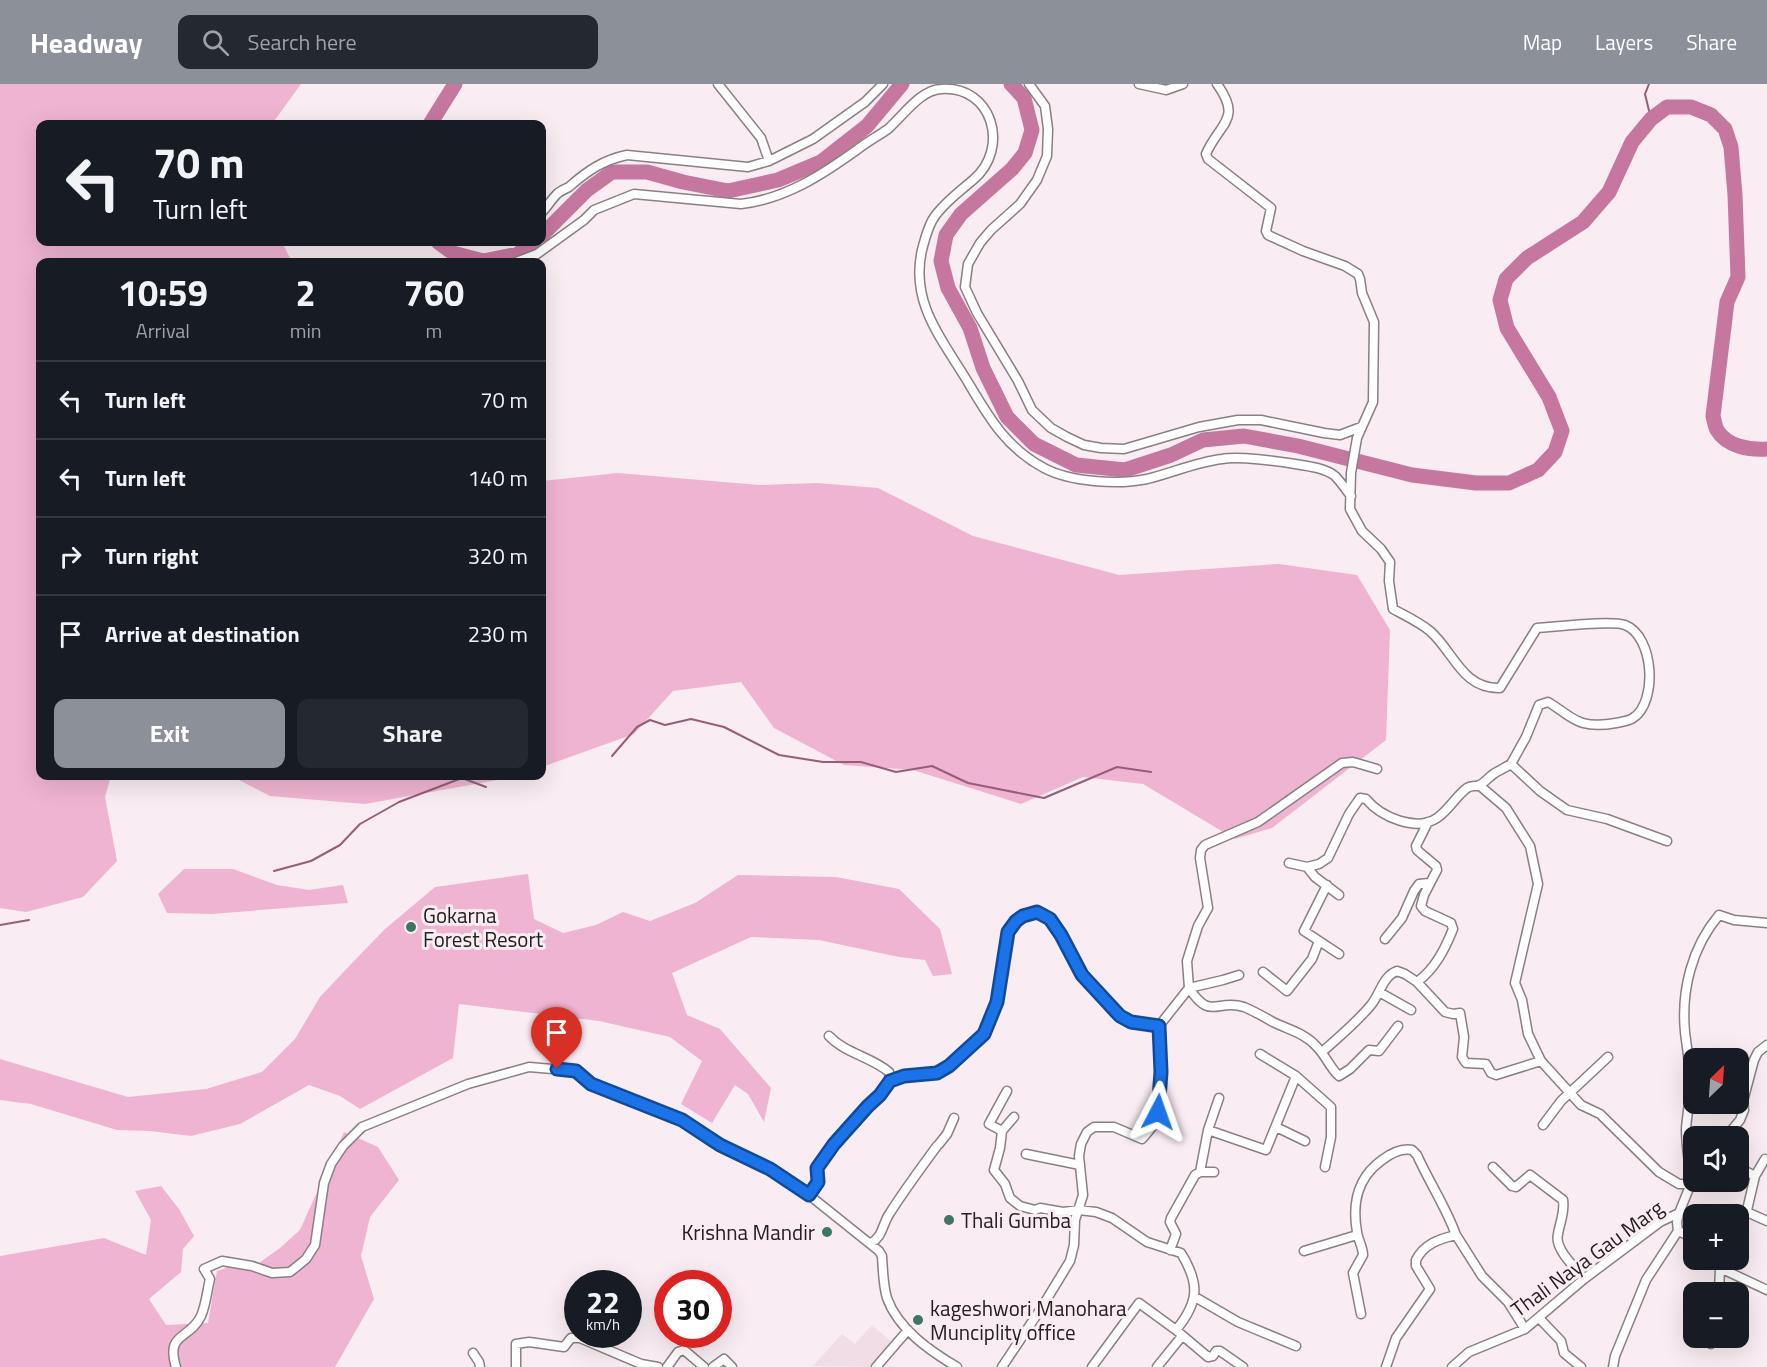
<!DOCTYPE html>
<html lang="en">
<head>
<meta charset="utf-8">
<style>
  :root { --surface:#171b24; --page:#242831; --text:#f1f3f6; --muted:#9ea1a6; --line:#363941; --accent:#8c9099 }
  body { margin:0; font-family:"Titillium Web",sans-serif; background:var(--page); color:var(--text); height:100vh; display:flex; flex-direction:column; font-size:22px; white-space:nowrap }
  * { box-sizing:border-box; margin:0 }
  p { font-size:20px; color:var(--muted) }
  .icon { flex:none; width:33px; height:33px; fill:none; stroke:currentColor; stroke-width:2; stroke-linecap:round; stroke-linejoin:round }
  .map { position:relative; flex:1; overflow:hidden }
  .panel { position:absolute; left:36px; top:174px; width:510px; height:522px; display:flex; flex-direction:column; background:var(--surface); border-radius:12px; box-shadow:0 6px 24px #0002 }
  .panel>* { flex:none }
  .guide { position:absolute; left:36px; top:36px; width:510px; height:126px; border-radius:12px; box-shadow:0 6px 24px #0002; background:#171b24; color:var(--text); overflow:hidden }
  .needle { width:39px; rotate:25deg }
  .buttons { position:absolute; left:1683px; top:964px; display:grid; gap:12px }
  .buttons a { display:grid; place-items:center; width:66px; height:66px; border-radius:12px; background:var(--surface); box-shadow:0 6px 24px #0002; font-size:30px }
  .speed { position:absolute; left:564px; top:1186px; display:flex; gap:12px; font-size:30px; font-weight:700; text-align:center }
  .speed>* { display:grid; place-content:center; width:78px; height:78px; border-radius:50%; background:var(--surface); box-shadow:0 6px 24px #0002; line-height:1 }
  .speed small { font-size:15px; font-weight:400 }
  .speed .limit { border:9px solid #d22; background:#fff; color:#111 }
  .pin { position:absolute; display:grid; place-items:center; width:51px; height:51px; color:#fff; margin:-62px -26px; border-radius:50% 50% 50% 0; rotate:-45deg; box-shadow:0 0 6px #0007 }
  .pin .icon { rotate:45deg }
  .me { position:absolute; width:66px; margin:-33px; rotate:4deg; stroke-linejoin:round; filter:drop-shadow(0 0 4px #0008) }
  .turn { display:flex; align-items:center; gap:21px; height:126px; padding:0 18px; font-size:27px }
  .turn .icon { width:78px; height:78px; stroke-width:2.5 }
  .turn b { display:block; font-size:42px; line-height:51px }
  .eta { display:flex; justify-content:space-evenly; align-items:center; height:102px; text-align:center }
  .eta b { font-size:36px; font-weight:700; line-height:42px }
  .button { display:flex; gap:12px; margin-top:auto; padding:12px 18px }
  .button a { flex:1; height:69px; border-radius:12px; background:var(--accent); color:#fff; font-size:24px; font-weight:700; line-height:69px; text-align:center }
  .button a+a { background:var(--page); color:var(--text) }
  ul { padding:0; list-style:none }
  li { display:flex; align-items:center; gap:18px; height:78px; padding:0 18px; border-top:2px solid var(--line) }
  li div { flex:1 }
  li b { display:block; font-size:22px }
  li em { font-style:normal }
  header { display:flex; align-items:center; gap:36px; box-sizing:border-box; height:84px; padding:0 30px; background:var(--accent); color:#fff }
  header strong { font-size:28px }
  nav { display:flex; gap:33px; margin-inline-start:auto; font-size:21px }
  .search { width:420px; height:54px; background:var(--page); display:flex; align-items:center; gap:15px; box-sizing:border-box; padding:0 21px; border-radius:12px; color:var(--muted); font-size:22px }
  .map>svg:first-child { display:block }
</style>
</head>
<body>
<header>
<strong>Headway</strong>
<div class="search"><svg class="icon" aria-label="search" viewBox="0 0 24 24"><circle cx="10" cy="10" r="6"/><path d="M15 15l6 6"/></svg>Search here</div>
<nav><a>Map</a><a>Layers</a><a>Share</a></nav>
</header>
<div class="map">
<svg width="1767" height="1283" viewBox="0 0 1767 1283">
  <rect width="100%" height="100%" fill="#f9ecf2"/>
  <!-- built -->
  <path fill="#f1dde6" d="M872 1241 895 1261 875 1283 813 1282 842 1250 855 1260Z"/>
  <!-- green -->
  <path fill="#efb4d1" d="M0 0H301L272 40H40V158H282L292 178H40V692H111L105 713 117 777 83 813 26 828 0 824Z
    M618 389 759 401 817 399 878 404 973 452 1119 491 1279 480 1357 491 1390 546 1386 656 1272 744 1235 755 1143 700 1083 693 1021 720 913 686 844 681 774 644 741 598 673 607 634 650 542 683V397Z
    M231 692H519L365 720 270 712Z
    M184 785H233L277 801 309 806 343 801 348 819 212 830 167 829 158 810Z
    M528 790 534 835 563 849 596 841 623 828 650 837 695 819 738 791 836 793 899 805 940 845 952 890 933 892 925 876 899 873 819 856 751 853 672 889 687 931 720 945 771 1004 764 1038 748 1010 735 1001 712 1039 681 1020 702 977 670 953 599 937 459 920 453 974 360 1025 340 1012 309 1001 240 1040 191 1052 150 1047 117 1046 31 1020 0 1016V975L128 1013 206 1005 262 988 295 955 320 913 352 879 384 846 435 803Z
    M344 1048 378 1063 399 1096 370 1133 361 1172 374 1215 335 1283H0V1172L104 1154 146 1171 151 1136 135 1107 161 1102 179 1125 194 1152 183 1165 181 1188 149 1215 166 1241 208 1239 217 1187 235 1181 259 1179 280 1164 300 1146Z"/>
  <g fill="none" stroke-linecap="round" stroke-linejoin="round">
    <!-- stream -->
    <path stroke="#965d7a" stroke-width="2" d="M1649 0 1645 10 1651 35
      M612 672 637 643 650 636 665 641 691 635 724 643 779 671 823 678H861L896 688 932 682 968 699 1044 714 1117 683 1151 688
      M274 787 311 777 340 761 360 740 399 718 462 694 486 703
      M0 841 29 836"/>
    <!-- river -->
    <path stroke="#c677a0" stroke-width="15" d="M1011 0 1024 14 1032 46 1025 69 1012 85 961 130 946 151 941 177 948 204 970 244 983 284 1007 333 1034 360 1076 381 1125 386 1171 371 1203 356 1244 352 1298 362 1412 391 1476 399H1509L1538 386 1555 368 1562 347 1549 313 1507 244 1500 216 1506 195 1527 174 1583 138 1609 108 1632 58 1651 35 1667 23H1691L1711 31 1725 45 1731 63 1735 111 1738 193 1727 218 1713 332C1714 336 1715 342 1717 346 1727 363 1750 366 1767 365
      M430 40 455 0
      M542 151 587 106 612 88H647L683 98 728 107 778 96 821 78 867 42 902 0
      M438 158 453 169 483 177 518 170 534 158"/>
    <defs>
      <path id="street" d="M718 0 761 54 769 77
        M1029 0 1045 22 1048 45 1047 72 1037 96 1020 120 991 146 980 159 968 180 965 203 977 229 1018 297 1032 326 1051 344 1067 353 1084 361 1101 364 1124 365 1199 343 1238 336H1261L1324 349 1340 351 1361 343
        M1139 0 1166 6 1183 0
        M1217 0C1243 36 1219 39 1206 70L1208 75 1271 124 1266 147 1268 151 1303 167 1345 182 1358 190 1360 195 1362 209 1374 238 1373 318 1357 354 1351 389 1350 425 1362 447 1381 465 1390 478 1389 497 1393 525C1406 532 1419 538 1430 547 1454 568 1462 605 1500 604L1537 544C1555 543 1611 536 1625 541 1654 552 1658 618 1633 634 1629 637 1621 638 1616 639 1605 641 1594 642 1583 639 1571 636 1559 624 1548 618L1539 621 1526 653 1511 680
        M542 128C547 123 551 116 557 110 560 107 565 105 569 103 587 87 603 76 627 71L748 83 769 77 813 55 865 18 883 0
        M516 178 537 170 584 136 594 126 634 110 741 120C785 115 822 91 858 65 867 58 878 52 888 45 903 32 920 6 941 5 992 1 1011 64 973 96 960 107 945 118 935 132 928 141 925 155 922 166 910 218 941 254 966 295 988 332 1005 363 1044 384 1070 398 1118 401 1147 395 1172 389 1196 378 1222 375 1238 372 1278 377 1295 380 1308 382 1325 384 1335 392 1341 398 1346 406 1351 412
        M1479 701 1506 724 1530 762 1538 800 1515 899 1522 916 1528 950 1541 977 1581 1021 1600 1030 1659 1088 1679 1100H1691C1690 1081 1686 1064 1686 1045 1687 1031 1690 1017 1690 1003 1691 985 1687 966 1685 948 1681 906 1692 863 1719 831L1734 836 1767 839
        M1289 779 1307 783 1319 780 1328 774 1349 730 1360 714 1366 715C1381 733 1416 748 1437 734 1449 726 1456 712 1467 704 1472 701 1476 703 1480 701 1485 698 1490 692 1495 689 1500 686 1506 683 1511 680L1540 707 1567 726 1607 735 1667 757
        M1307 783 1315 793 1339 811
        M1327 801 1304 847 1339 870
        M1385 855 1402 834 1414 807 1419 800 1429 799
        M1263 888 1287 907 1312 875 1319 857
        M1239 891 1223 896 1189 904C1211 938 1217 914 1244 923 1254 927 1264 933 1273 938 1289 946 1305 949 1317 963 1326 972 1330 984 1339 992L1350 985 1369 966 1379 967 1398 942
        M1417 898C1435 885 1445 865 1453 845L1451 839 1425 827 1421 822 1424 811 1437 786 1436 782 1417 766 1416 762 1428 738
        M1379 908 1411 926
        M1322 968C1339 953 1357 938 1371 921 1380 910 1383 892 1397 887L1405 890 1417 898 1445 928 1453 930 1460 929 1464 953 1462 973 1466 979 1486 980 1491 989 1496 991 1541 977
        M1260 970 1296 992 1331 1023V1053L1325 1083
        M890 997 904 992 937 989 949 982 984 950 997 918 1008 848 1016 837 1023 832 1037 829 1050 835 1061 851 1082 891 1120 932 1131 938 1159 942 1189 904 1187 877 1198 842 1208 824 1200 774 1201 766 1205 761 1258 738 1342 679 1353 678 1377 685
        M1007 1007 989 1040 1002 1047 1000 1064 994 1086 1005 1100 1010 1114 1020 1122 1035 1126 1040 1124 1063 1128 1079 1126 1096 1128 1112 1134 1147 1158 1181 1169C1200 1200 1199 1218 1176 1246
        M1543 1041 1561 1017 1608 973
        M1276 1043 1305 1057
        M1208 1046 1266 1066 1296 992
        M1002 1047 1014 1033
        M1726 1053 1740 1036 1744 1026 1743 1017 1754 976 1758 968 1767 961
        M939 1060 947 1050 954 1034
        M1026 1070 1080 1081
        M1765 1075 1755 1092 1747 1126 1749 1129 1767 1137
        M1493 1083 1512 1102 1516 1103 1530 1091 1563 1116C1565 1128 1560 1138 1558 1150 1554 1165 1575 1183 1584 1195
        M1738 1083 1755 1092
        M1200 1088 1208 1046 1219 1014
        M809 1111 818 1098 817 1084 841 1050 880 1011 890 997 889 988C871 973 845 969 829 952
        M1678 1147 1694 1154
        M871 1159C882 1153 882 1143 888 1132 903 1108 920 1085 937 1062
        M1170 1166 1176 1150 1170 1138 1171 1134 1195 1091 1200 1088H1214
        M1304 1167 1357 1151
        M1721 1176 1720 1184 1767 1206
        M1719 1209 1720 1184
        M1195 1213 1238 1238 1296 1262
        M1361 1230 1353 1189 1363 1171C1363 1163 1358 1156 1357 1148 1352 1119 1357 1094 1382 1076 1390 1070 1402 1064 1412 1066L1417 1071C1429 1098 1446 1123 1456 1151
        M1539 1234 1561 1257 1564 1269 1581 1283
        M1711 1260 1716 1254
        M473 1269 479 1278 480 1283
        M176 1283C165 1248 190 1256 201 1232 206 1221 207 1207 210 1195L204 1185 222 1177 252 1182 272 1189 290 1188 306 1175 315 1161 324 1099 331 1080 343 1062 362 1043 468 1000 529 983 576 987 591 1000 683 1036 720 1061 770 1085 809 1111 879 1167 882 1172C883 1186 883 1201 887 1214 898 1245 930 1267 957 1283
        M516 1283V1260L529 1258 564 1263 571 1254H580L641 1280 658 1283
        M667 1283 678 1268 684 1266 704 1283
        M713 1283 724 1275 732 1283
        M876 1283 908 1246
        M1002 1283 1042 1223 1070 1177 1074 1161 1075 1136 1083 1111 1079 1072 1081 1060 1087 1048 1094 1043H1114L1142 1055C1147 1049 1153 1043 1156 1036 1166 1014 1160 967 1159 942
        M1092 1283 1139 1219 1176 1246 1208 1273 1213 1272 1216 1267H1220L1243 1283
        M1157 1283 1182 1252
        M1386 1283 1396 1254 1430 1205 1416 1182V1176C1424 1160 1439 1155 1456 1151L1482 1192 1508 1218 1525 1245
        M1452 1283 1469 1268 1525 1245 1584 1195 1660 1138 1679 1129 1692 1097
        M1613 1283 1615 1272 1646 1196 1678 1147 1677 1138 1679 1129"/>
    </defs>
    <!-- street casing -->
    <use href="#street" stroke="#8a7f84" stroke-width="11"/>
    <!-- street -->
    <use href="#street" stroke="#fff" stroke-width="8"/>
  </g>
  <g fill="none" stroke-linecap="round" stroke-linejoin="round">
    <defs>
      <path id="route" d="M557 985 576 987 591 1000 682 1036 720 1061 770 1085 809 1111 818 1098 817 1084 834 1060 868 1022 880 1011 890 997 904 992 937 989 949 982 984 950 997 918 1008 848 1016 837 1023 832 1037 828 1050 835 1061 851 1082 891 1120 932 1131 938 1159 942 1161 988 1158 1028"/>
    </defs>
    <!-- route casing -->
    <use href="#route" stroke="#114b97" stroke-width="15"/>
    <!-- route -->
    <use href="#route" stroke="#1a73e8" stroke-width="10"/>
  </g>
  <!-- markers -->
  <g fill="#3b7762" stroke="#f9ecf2" stroke-width="2">
    <circle cx="411" cy="843" r="6"/>
    <circle cx="949" cy="1136" r="6"/>
    <circle cx="827" cy="1148" r="6"/>
    <circle cx="918" cy="1236" r="6"/>
  </g>
  <g text-anchor="middle" dominant-baseline="central" stroke-width="6" stroke-linejoin="round" paint-order="stroke">
    <!-- poi labels -->
    <g font-size="21" fill="#252022" stroke="#f9ecf2" text-anchor="start">
      <text x="423" y="831">Gokarna<tspan x="423" dy="24">Forest Resort</tspan></text>
      <text x="961" y="1136">Thali Gumba</text>
      <text x="815" y="1148" text-anchor="end">Krishna Mandir</text>
      <text x="930" y="1224">kageshwori Manohara<tspan x="930" dy="24">Munciplity office</tspan></text>
    </g>
    <!-- street labels -->
    <g font-size="21" fill="#252022" stroke="#f9ecf2">
      <text transform="translate(1587 1174) rotate(-36)">Thali Naya Gau Marg</text>
    </g>
  </g>
</svg>
<div class="buttons">
<a><svg class="needle" viewBox="-14 -14 28 28"><path d="M0-13l5 13h-10z" fill="#e53935"/><path d="M0 13l5-13h-10z" fill="#9ea1a6"/></svg></a>
<a><svg class="icon" aria-label="sound" viewBox="0 0 24 24"><path d="M4 9h4l5-4v14l-5-4H4zM17 9q2 3 0 6"/></svg></a>
<a>+</a>
<a>−</a>
</div>
<div class="speed"><div>22<small>km/h</small></div><div class="limit">30</div></div>
<div class="pin" style="left:557px;top:985px;background:#d93025"><svg class="icon" aria-label="arrive" viewBox="0 0 24 24"><path d="M6 21V4h12l-3 4 3 4H6"/></svg></div>
<svg class="me" style="left:1158px;top:1028px" viewBox="-20 -20 40 40"><path d="M0-17L14 15 0 8-14 15z" fill="#1a73e8" stroke="#fff" stroke-width="4"/></svg>
<div class="guide">
<div class="turn"><svg class="icon" aria-label="left" viewBox="0 0 24 24"><path d="M17 20v-9H6M10 6l-5 5 5 5"/></svg><div><b>70 m</b>Turn left</div></div>
</div>
<section class="panel">
<div class="eta">
<div><b>10:59</b><p>Arrival</p></div>
<div><b>2</b><p>min</p></div>
<div><b>760</b><p>m</p></div>
</div>
<ul>
<li><svg class="icon" aria-label="left" viewBox="0 0 24 24"><path d="M17 20v-9H6M10 6l-5 5 5 5"/></svg><div><b>Turn left</b></div><em>70 m</em></li>
<li><svg class="icon" aria-label="left" viewBox="0 0 24 24"><path d="M17 20v-9H6M10 6l-5 5 5 5"/></svg><div><b>Turn left</b></div><em>140 m</em></li>
<li><svg class="icon" aria-label="right" viewBox="0 0 24 24"><path d="M7 20v-9h11M14 6l5 5-5 5"/></svg><div><b>Turn right</b></div><em>320 m</em></li>
<li><svg class="icon" aria-label="arrive" viewBox="0 0 24 24"><path d="M6 21V4h12l-3 4 3 4H6"/></svg><div><b>Arrive at destination</b></div><em>230 m</em></li>
</ul>
<div class="button"><a>Exit</a><a>Share</a></div>
</section>
</div>
</body>
</html>
